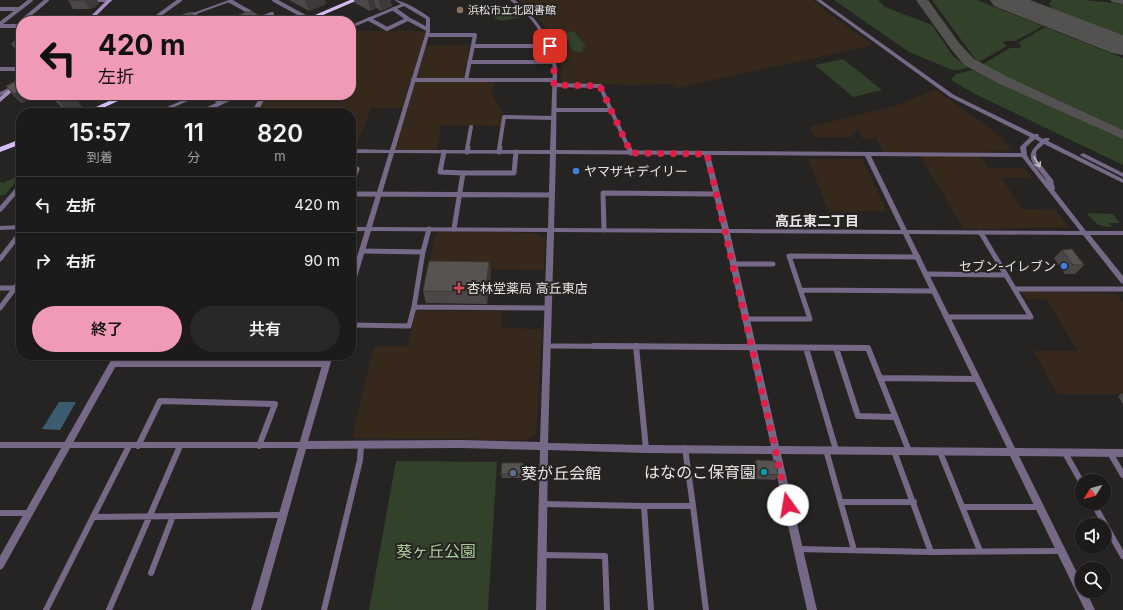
<!DOCTYPE html>
<html lang="ja">
<head>
<meta charset="utf-8">
<style>
  :root { --surface:#1c1b1a; --page:#292827; --text:#f1f3f6; --muted:#a0a1a2; --line:#3a3939; --accent:#f09ab5 }
  body { margin:0; font-family:Inter,"Noto Sans JP",sans-serif; background:var(--page); color:var(--text); height:100vh; display:flex; flex-direction:column; font-size:15px; white-space:nowrap }
  * { box-sizing:border-box; margin:0 }
  p { font-size:13px; color:var(--muted) }
  .icon { flex:none; width:22px; height:22px; fill:none; stroke:currentColor; stroke-width:2; stroke-linecap:round; stroke-linejoin:round }
  .map { position:relative; flex:1; overflow:hidden }
  .drawer { position:absolute; left:16px; top:108px; width:340px; height:252px; display:flex; flex-direction:column; background:var(--surface); border-radius:16px; box-shadow:0 1px 3px #0004,0 0 0 1px var(--line) }
  .drawer>* { flex:none }
  .hud { position:absolute; left:16px; top:16px; width:340px; height:84px; border-radius:16px; box-shadow:0 1px 3px #0004,0 0 0 1px var(--line); background:#f09ab5; color:#111; overflow:hidden }
  .needle { width:26px; rotate:233deg }
  .fabs { position:absolute; left:1075px; top:474px; display:grid; gap:8px }
  .fabs a { display:grid; place-items:center; width:36px; height:36px; border-radius:50%; background:var(--surface); box-shadow:0 1px 3px #0004,0 0 0 1px var(--line); font-size:20px }
  .pin { position:absolute; display:grid; place-items:center; width:34px; height:34px; color:#fff; margin:-17px; border-radius:8px; box-shadow:0 2px 6px #0006 }
  .me { position:absolute; width:44px; margin:-22px; rotate:347deg; stroke-linejoin:round; filter:drop-shadow(0 0 3px #0008) }
  .turn { display:flex; align-items:center; gap:14px; height:84px; padding:0 16px; font-size:18px }
  .turn .icon { width:52px; height:52px; stroke-width:2.5 }
  .turn b { display:block; font-size:28px; line-height:34px }
  .eta { display:flex; justify-content:space-evenly; align-items:center; height:68px; text-align:center }
  .eta b { font-size:24px; font-weight:600; line-height:28px }
  .button { display:flex; gap:8px; margin-top:auto; padding:8px 16px }
  .button a { flex:1; height:46px; border-radius:24px; background:var(--accent); color:#111; font-size:16px; font-weight:600; line-height:46px; text-align:center }
  .button a+a { background:var(--page); color:var(--text) }
  ul { padding:0; list-style:none }
  li { display:flex; align-items:center; gap:12px; height:56px; padding:0 16px; border-top:1px solid var(--line) }
  li div { flex:1 }
  li b { display:block; font-size:15px }
  li em { font-style:normal }
  .map>svg:first-child { display:block }
</style>
</head>
<body>
<div class="map">
<svg width="1123" height="610" viewBox="0 0 1123 610">
  <rect width="100%" height="100%" fill="#262422"/>
  <!-- industrial -->
  <path fill="#37281c" d="M519 0H813L825 11 873 45 676 88 672 84 633 85 562 83 561 59 554 39 537 15Z
    M351 31H427L402 108H371L356 148H351V113H258L267 95H351Z
    M469 45 463 79 416 78 426 46Z
    M415 81H494L492 94 502 112 501 126 442 125 436 151 395 150Z
    M935 89 1000 136 1012 151 885 153 876 138H862L859 130 852 133 854 137H815L810 127 899 105Z
    M920 156H979L988 168H1024L1032 178 1001 177 1022 209 1056 210 1068 227 964 229Z
    M808 159H862L887 211 829 212Z
    M440 231 537 233 545 239 544 270 428 269 435 235Z
    M1021 291 1117 294 1123 302V394H1057L1034 351H1078L1046 299H1026Z
    M419 311H502L501 328 542 329 536 434 528 440 352 438 374 346H408L415 314Z"/>
  <!-- green -->
  <path fill="#32412a" d="M834 0H878L885 7 932 25 953 56 968 68 957 70 950 69 909 52Z
    M932 0H977L1043 26 1015 41H1005L1003 43 1007 46 979 62 976 60Z
    M1052 0H1085L1123 4V35L1053 9 1049 4Z
    M511 6 523 15V17L501 21 494 18 493 16Z
    M1045 27 1123 58V130L991 70 983 64 1010 48H1021V45L1018 43Z
    M571 31 574 32 586 46 582 48 584 51 577 52 572 50 565 34Z
    M843 59 882 90 853 97 815 65Z
    M972 70 1123 139V165L973 93 951 80 956 74Z
    M21 175 5 195H0V182L3 183Z
    M1087 213 1113 214 1120 223H1109L1112 227C1099 227 1094 223 1087 213Z
    M396 461 497 462 488 610H369Z"/>
  <!-- water -->
  <path fill="#3b5b71" d="M59 402H76L60 430 42 429Z"/>
  <g fill="none" stroke-linecap="round" stroke-linejoin="round">
    <!-- taxiway -->
    <path fill="#545250" fill-rule="evenodd" d="M916 0H928L959 43 974 59 1010 78 1123 130V139L1000 84 964 65 951 49Z
      M1017 0H1029V3L1043 13 1041 15C1032 18 1022 9 1016 2Z
      M1110 0H1123V4L1112 2Z"/>
    <!-- runway -->
    <path fill="#545250" fill-rule="evenodd" d="M990 0H1030L1123 35V55L1112 53 994 6Z"/>
    <!-- minor-far2 -->
    <path stroke="#766887" stroke-width="4" d="M77 0H110
      M274 0 309 19
      M230 1 255 15
      M0 9H19
      M394 9 408 19
      M192 14 204 21
      M369 19 387 29 408 19 427 29
      M22 21 47 0
      M151 21 180 0
      M253 21 272 14
      M0 24 31 0
      M0 26H21
      M427 35H475L466 80
      M473 46H550
      M469 62H554
      M0 69H21
      M413 80H554
      M554 85 600 86 629 149
      M210 95 220 103
      M554 110H611
      M199 113 238 95
      M467 149 471 127
      M499 149 504 117 554 118"/>
    <!-- minor-far1 -->
    <path stroke="#766887" stroke-width="5" d="M629 148 631 153
      M444 152 440 172 463 173 454 229
      M467 152 468 148
      M499 152 500 148
      M351 169H357L351 184
      M463 173H514L516 152
      M351 194 552 195
      M604 230 603 193 716 194
      M362 251 423 252
      M0 259 21 232
      M733 264H773
      M926 274 1006 275
      M0 288H15L21 279
      M1015 289H1123
      M802 290 934 291
      M414 307 423 252 429 229
      M0 308 15 288H21
      M946 317H1031L981 233
      M746 319H810L789 256 918 257
      M351 325 409 326 414 307 548 308
      M547 346 754 347"/>
    <!-- minor -->
    <path stroke="#766887" stroke-width="6" d="M594 346 868 348 909 451
      M636 346 646 449
      M806 348 836 450
      M836 348 858 416 895 417
      M113 364H327
      M165 364 170 355
      M880 378 976 379
      M0 445H303
      M138 446 160 401 275 404 259 446
      M685 448 693 506
      M826 450 854 550
      M894 451 931 552
      M940 452 980 551
      M1065 453 1082 483
      M1110 453 1123 475
      M841 502H914
      M1093 503 1123 556
      M542 504 644 506 651 610
      M644 506H693L706 610
      M963 507H1039
      M0 513H30
      M93 517 284 515
      M798 549 931 552 1061 551
      M542 555 605 556 607 610
      M151 573 173 516
      M46 610 129 446
      M109 610 180 446
      M324 610 360 460 361 445"/>
    <!-- tertiary -->
    <path fill="#766887" fill-rule="evenodd" d="M229 0H235L177 21H171Z
      M394 0C403 0 423 12 430 18V32L395 150H550L553 68C549 47 541 30 527 15 521 9 515 5 510 0H515C537 18 552 39 557 68L556 150 1021 153 1020 147 1030 137 950 97 816 0H821L954 95 1034 134H1038L1039 135 1038 136 1043 139 1045 138H1049L1050 139 1048 141 1123 179V183L1044 144 1037 150 1036 153 1037 160 1053 180 1055 189 1054 190 1086 231H1123V235H1090L1123 276V284L1121 283 1083 235 909 234 1015 448 1123 449V457L1019 456 1082 583V591H1086L1095 610H1085L1010 456 781 454 817 610H807L772 454 646 453 548 450 546 610H536L540 450 461 448 306 449 261 610H251L325 355H333L308 441 461 440 540 442 547 232 371 231 354 287 351 290V276L365 231H351V227H366L389 153H351V149L390 150 426 32V19L404 6 351 28V25L401 4ZM1035 139 1040 142C1019 160 1039 165 1047 182L1029 159 1027 155 1026 147ZM394 153 550 154 548 228 372 227ZM556 154 704 155 722 229 554 228ZM710 155 865 156 901 230 729 229ZM871 156 1022 157 1080 231 907 230ZM554 232 723 233 771 446 646 445 548 443ZM730 233 903 234 1007 448 779 446Z
      M21 82V85L0 96V92Z
      M194 95H201L161 113H154Z
      M261 95H267L257 113H251Z
      M15 141C20 143 21 148 21 153L19 152 12 143Z
      M1083 153 1123 173V177L1081 156 1080 155Z
      M21 183V189L2 211 0 212V206L19 184Z
      M21 225V229L0 230V226Z
      M114 355H122L3 568 0 570V556Z"/>
    <!-- secondary -->
    <path fill="#a58ebf" fill-rule="evenodd" d="M107 0H112L91 21H86Z
      M21 79V84L0 102V97Z"/>
    <!-- trunk -->
    <path fill="#d6bcf4" fill-rule="evenodd" d="M350 0H358L309 21H301Z
      M122 95H131L92 113H83Z
      M21 139V144L0 152V147Z"/>
  </g>
  <!-- wall -->
  <path fill="#4a4746" d="M68 0H97L99 4 95 7 89 9H73Z
    M289 0H325L326 4 309 11Z
    M354 0H390L392 6 381 11 376 8 370 11 355 3Z
    M21 36V52H18L11 44Z
    M6 86 21 95H41L21 103 13 95Z
    M51 95H73L82 107 68 113 55 101Z
    M1062 250 1084 265 1075 274H1065L1054 258Z
    M489 262 491 273 487 304 426 303 423 291Z
    M1123 393V404L1118 396Z
    M756 460 778 475 775 480 755 479 753 465Z
    M523 463V478H502L501 474Z"/>
  <!-- shaded-wall -->
  <path fill="#3c3a39" d="M86 0H97L99 4 95 7 89 9 84 1Z
    M305 0H325L326 4 309 11Z
    M368 0H374L376 8 370 11Z
    M379 0H390L392 6 381 11Z
    M263 18 264 21H258V20Z
    M21 91V95H41L21 103 14 94Z
    M55 95H73L82 107 68 113Z
    M489 262 491 273 487 304 485 292Z"/>
  <!-- building -->
  <path fill="#565351" stroke="#3c3a39" d="M68 0H86L84 1Z
    M189 12 203 21H166Z
    M246 12H253L263 18 258 20 260 21H237L232 18Z
    M21 36V44H11Z
    M21 79V91L14 94 6 86Z
    M1072 249 1084 265H1073L1062 250Z
    M429 261 489 262 485 292 423 291Z
    M756 460 776 461 778 475 758 474Z
    M502 463H523V474H501Z"/>
  <!-- one-way arrows -->
  <defs><path id="oneway-shaft" d="M-6 0H5M1.5-3L5.5 0L1.5 3" fill="none" stroke-width="1.6" stroke-linecap="round" stroke-linejoin="round"/></defs>
  <use stroke="#c0bac4" href="#oneway-shaft" transform="translate(1037 162) rotate(58)"/>
  <g fill="none" stroke-linecap="round" stroke-linejoin="round">
    <!-- route -->
    <path stroke="#e11d48" stroke-width="7" stroke-dasharray="0 12.6" d="M550 46 554 62V85L600 86 631 153 707 154 788 505"/>
  </g>
  <!-- markers -->
  <circle fill="#8d6e63" stroke="#262422" stroke-width="1.5" cx="460" cy="10" r="4"/>
  <g fill="#3f7fe0" stroke="#262422" stroke-width="1.5">
    <circle cx="576" cy="171" r="4"/>
    <circle cx="1064" cy="266" r="4"/>
  </g>
  <path fill="#e0444e" stroke="#262422" stroke-width="1.5" d="M457 282h4v4h4v4h-4v4h-4v-4h-4v-4h4z"/>
  <circle fill="#0f9aa8" stroke="#262422" stroke-width="1.5" cx="764" cy="472" r="4"/>
  <circle fill="#5c6f8a" stroke="#262422" stroke-width="1.5" cx="513" cy="473" r="4"/>
  <g text-anchor="middle" dominant-baseline="central" stroke-width="4" stroke-linejoin="round" paint-order="stroke">
    <!-- far-poi labels -->
    <g font-size="11" fill="#e8e6e5" stroke="#262422" text-anchor="start">
      <text x="468" y="10">浜松市立北図書館</text>
    </g>
    <!-- poi labels -->
    <g font-size="13" fill="#e8e6e5" stroke="#262422" text-anchor="start">
      <text x="584" y="171">ヤマザキデイリー</text>
      <text x="1056" y="266" text-anchor="end">セブン-イレブン</text>
      <text x="467" y="288">杏林堂薬局 高丘東店</text>
    </g>
    <!-- neighbourhood labels -->
    <g font-size="14" font-weight="bold" fill="#e8e6e5" stroke="#262422">
      <text x="817" y="220">高丘東二丁目</text>
    </g>
    <!-- near-poi labels -->
    <g font-size="16" fill="#e8e6e5" stroke="#262422" text-anchor="end">
      <text x="756" y="472">はなのこ保育園</text>
      <text x="521" y="473" text-anchor="start">葵が丘会館</text>
    </g>
    <!-- near-park labels -->
    <g font-size="16" fill="#a9cc97" stroke="#262422">
      <text x="436" y="551">葵ヶ丘公園</text>
    </g>
  </g>
</svg>
<div class="fabs">
<a><svg class="needle" viewBox="-14 -14 28 28"><path d="M0-13l5 13h-10z" fill="#e53935"/><path d="M0 13l5-13h-10z" fill="#a0a1a2"/></svg></a>
<a><svg class="icon" aria-label="sound" viewBox="0 0 24 24"><path d="M4 9h4l5-4v14l-5-4H4zM17 9q2 3 0 6"/></svg></a>
<a><svg class="icon" aria-label="search" viewBox="0 0 24 24"><circle cx="10" cy="10" r="6"/><path d="M15 15l6 6"/></svg></a>
</div>
<div class="pin" style="left:550px;top:46px;background:#d93025"><svg class="icon" aria-label="arrive" viewBox="0 0 24 24"><path d="M6 21V4h12l-3 4 3 4H6"/></svg></div>
<svg class="me" style="left:788px;top:505px" viewBox="-20 -20 40 40"><circle r="19" fill="#fff"/><path d="M0-13L10 11 0 6-10 11z" fill="#e11d48"/></svg>
<div class="hud">
<div class="turn"><svg class="icon" aria-label="left" viewBox="0 0 24 24"><path d="M17 20v-9H6M10 6l-5 5 5 5"/></svg><div><b>420 m</b>左折</div></div>
</div>
<section class="drawer">
<div class="eta">
<div><b>15:57</b><p>到着</p></div>
<div><b>11</b><p>分</p></div>
<div><b>820</b><p>m</p></div>
</div>
<ul>
<li><svg class="icon" aria-label="left" viewBox="0 0 24 24"><path d="M17 20v-9H6M10 6l-5 5 5 5"/></svg><div><b>左折</b></div><em>420 m</em></li>
<li><svg class="icon" aria-label="right" viewBox="0 0 24 24"><path d="M7 20v-9h11M14 6l5 5-5 5"/></svg><div><b>右折</b></div><em>90 m</em></li>
</ul>
<div class="button"><a>終了</a><a>共有</a></div>
</section>
</div>
</body>
</html>
